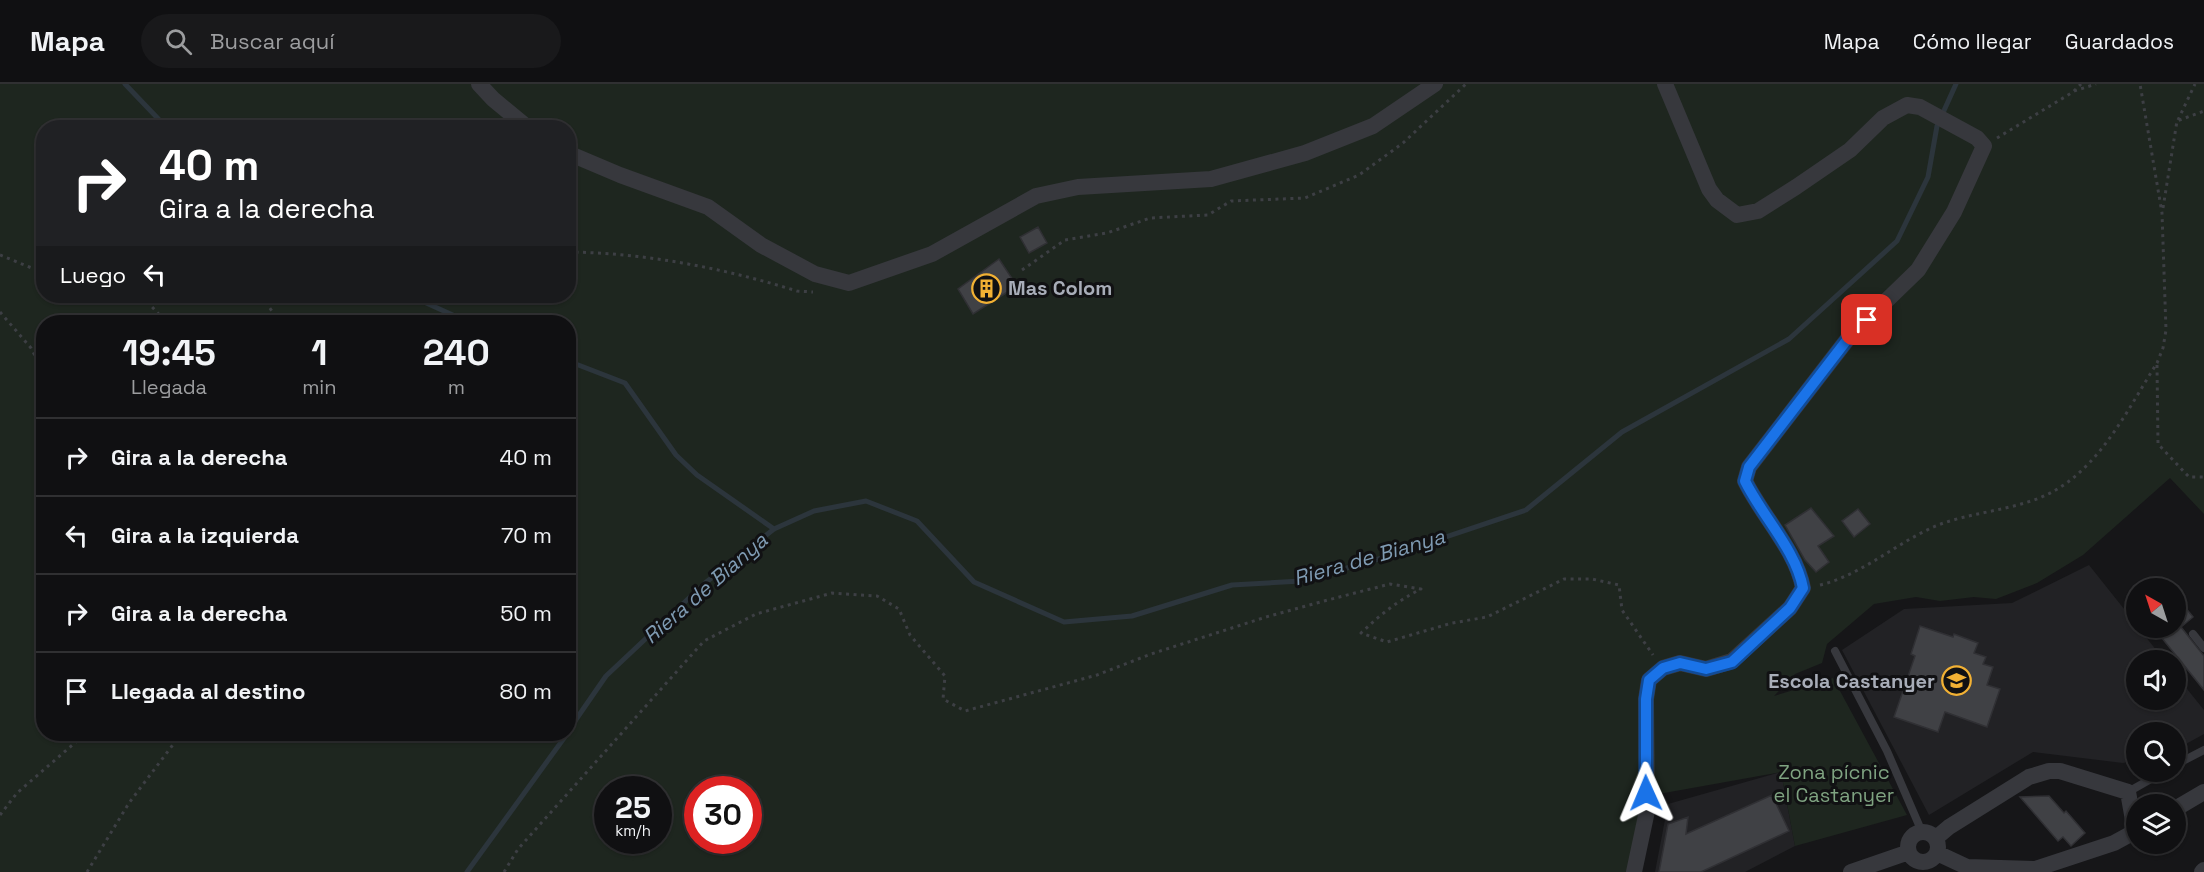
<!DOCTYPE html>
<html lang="es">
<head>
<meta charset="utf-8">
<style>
  :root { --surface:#101012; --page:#19191b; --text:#f1f3f6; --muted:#9c9d9f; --line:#303032 }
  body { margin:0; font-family:"Space Grotesk",sans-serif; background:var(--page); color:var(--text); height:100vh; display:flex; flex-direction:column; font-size:22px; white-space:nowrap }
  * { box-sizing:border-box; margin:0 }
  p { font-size:20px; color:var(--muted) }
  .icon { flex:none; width:33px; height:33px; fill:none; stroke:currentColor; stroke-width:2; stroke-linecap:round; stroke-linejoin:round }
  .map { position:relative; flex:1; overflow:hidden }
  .details { position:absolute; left:36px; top:231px; width:540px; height:426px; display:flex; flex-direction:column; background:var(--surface); border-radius:24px; box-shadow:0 2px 4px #0004,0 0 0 2px var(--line) }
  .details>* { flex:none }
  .hud { position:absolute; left:36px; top:36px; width:540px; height:183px; border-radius:24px; box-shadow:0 2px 4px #0004,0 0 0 2px var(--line); background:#202124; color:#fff; overflow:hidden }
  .needle { width:39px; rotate:321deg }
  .controls { position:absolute; left:2126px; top:494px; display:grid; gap:12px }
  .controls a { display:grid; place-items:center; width:60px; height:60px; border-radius:50%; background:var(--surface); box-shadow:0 2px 4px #0004,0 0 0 2px var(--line); font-size:30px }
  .speed { position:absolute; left:594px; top:692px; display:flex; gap:12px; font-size:30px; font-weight:700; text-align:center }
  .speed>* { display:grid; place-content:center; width:78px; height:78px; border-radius:50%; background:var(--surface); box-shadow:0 2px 4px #0004,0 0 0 2px var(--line); line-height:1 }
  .speed small { font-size:15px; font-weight:400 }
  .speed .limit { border:9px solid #d22; background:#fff; color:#111 }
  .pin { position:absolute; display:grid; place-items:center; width:51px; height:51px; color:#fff; margin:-26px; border-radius:12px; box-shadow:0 3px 9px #0006 }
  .me { position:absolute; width:66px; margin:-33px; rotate:359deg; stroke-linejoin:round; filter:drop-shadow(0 0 4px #0008) }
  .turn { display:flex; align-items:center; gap:21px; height:126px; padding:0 24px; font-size:27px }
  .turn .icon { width:78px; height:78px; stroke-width:2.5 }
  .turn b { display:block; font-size:42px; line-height:51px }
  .then { display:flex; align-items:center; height:57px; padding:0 24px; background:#0003; gap:12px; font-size:22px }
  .eta { display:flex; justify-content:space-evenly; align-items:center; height:102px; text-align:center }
  .eta b { font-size:36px; font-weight:700; line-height:42px }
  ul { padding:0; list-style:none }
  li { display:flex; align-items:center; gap:18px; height:78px; padding:0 24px; border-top:2px solid var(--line) }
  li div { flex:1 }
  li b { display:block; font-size:22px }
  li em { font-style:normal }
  header { display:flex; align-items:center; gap:36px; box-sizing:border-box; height:84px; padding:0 30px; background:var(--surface); border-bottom:2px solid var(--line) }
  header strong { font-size:28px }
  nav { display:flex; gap:33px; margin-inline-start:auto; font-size:21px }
  .search { width:420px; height:54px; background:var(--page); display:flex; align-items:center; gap:15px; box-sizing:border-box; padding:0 21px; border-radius:33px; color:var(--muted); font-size:22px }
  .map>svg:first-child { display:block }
</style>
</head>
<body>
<header>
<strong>Mapa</strong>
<div class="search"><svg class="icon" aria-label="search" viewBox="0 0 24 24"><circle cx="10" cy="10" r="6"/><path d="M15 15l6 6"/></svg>Buscar aquí</div>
<nav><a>Mapa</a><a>Cómo llegar</a><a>Guardados</a></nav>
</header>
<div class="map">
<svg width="2204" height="788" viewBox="0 0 2204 788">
  <rect width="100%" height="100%" fill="#161618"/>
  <!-- built -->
  <path fill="#222225" d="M2089 481 2136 540V543H2138L2164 576H2136V615H2175V590L2204 626V650L2175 666V648H2136V676L2123 679 2033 668 1929 731 1842 566 1904 525 2012 519Z
    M1781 688 1795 762 1745 788H1655L1668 720Z"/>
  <!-- green -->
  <path fill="#1e261f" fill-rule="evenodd" d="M0 0H2204V430L2170 394 2083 471 2037 499 1996 515 1974 513 1940 517 1916 513 1874 520 1827 560 1822 579 1795 590 1774 612 1833 594 1907 731 1795 762 1781 688 1653 711 1641 788H0ZM44 44H568V212H44ZM44 238H568V650H44ZM608 705H658V756H608ZM698 705H748V756H698Z"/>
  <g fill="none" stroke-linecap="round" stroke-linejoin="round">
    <!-- stream -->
    <path stroke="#2c353c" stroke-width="5" d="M125 0 167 44
      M411 212 468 238
      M568 277 625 299 676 371 697 391 774 445
      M568 647 606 592 705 499 774 445 814 427 866 417 917 437 974 498 1064 538 1132 532 1232 501 1301 497 1389 472 1526 426 1622 348 1789 255 1897 157 1928 93 1937 42 1956 0
      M467 788 567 650"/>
  </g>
  <!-- building -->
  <path fill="#404145" stroke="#303034" stroke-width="1.5" d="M1038 143 1047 159 1029 169 1020 153Z
    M999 175 1017 202 973 230 958 205Z
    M1811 424 1834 452 1818 462 1829 478 1816 488 1805 476 1785 441Z
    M1858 425 1870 440 1854 453 1842 437Z
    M2184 522 2193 533 2181 543 2204 572V606L2153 543H2175V529Z
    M1920 542 1953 553 1954 550 1978 559 1974 569 1986 573 1983 580 1993 583 1987 601 2000 605 1987 643 1945 628 1938 648 1894 633 1915 572 1911 570Z
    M1772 711 1789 747 1701 788H1659L1668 740 1688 733 1686 750Z
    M2049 712 2064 729 2066 727 2085 749 2071 762 2063 753 2058 757 2020 713Z"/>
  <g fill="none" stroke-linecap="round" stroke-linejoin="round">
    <!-- path -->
    <path stroke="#3d3f44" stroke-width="3" stroke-dasharray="3 4.5" stroke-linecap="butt" d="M2074 7 2096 0
      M2178 36 2195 0
      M1997 54 2073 8 2081 0
      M2163 124 2177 37 2204 27
      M568 168C646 169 723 184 797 207L813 208
      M0 171 44 189
      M1022 186 1065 156 1107 149 1150 134 1208 131 1231 117 1305 114 1359 91 1403 59 1466 0
      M142 212 166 238
      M261 212 280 238
      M0 228 31 264 44 289
      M2157 281 2158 360 2189 393H2204
      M1820 501C1864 490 1897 458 1938 441 1967 430 2001 427 2031 417 2094 397 2124 331 2157 279L2163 264 2166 246 2162 129 2140 0
      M0 731 17 709 85 650
      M87 788 129 719 181 650
      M504 788 518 765 704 557 756 530 832 509 877 512 899 525 910 551 945 592 943 615 965 627 1097 591 1151 570 1266 533 1324 517 1390 500 1421 505C1397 517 1380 531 1361 549L1387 558 1452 539 1487 533 1564 495H1592L1619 501 1622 526 1653 571"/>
    <!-- service -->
    <path stroke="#37383d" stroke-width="8" d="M2193 550 2204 564
      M1835 567 1887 667 1922 748
      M2175 681 2204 666
      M2128 708 2165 687"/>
    <!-- minor -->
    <path stroke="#37383d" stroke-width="16" d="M479 0 493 15 528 44
      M568 69 620 91 708 123 761 161 815 190 849 199 932 170 1036 112 1078 103 1211 95 1305 69 1373 42 1435 0
      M2175 725 2204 708
      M1908 763a15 15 0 1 1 30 0a15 15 0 1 1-30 0Z
      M1936 754 1949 743 2029 693 2049 687H2060L2128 708 2135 747
      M1937 769 1967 783 2035 785 2114 759 2136 747
      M1634 788 1647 727 1646 615 1649 596 1663 584 1680 579 1706 585 1732 577 1790 524 1803 504C1796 466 1762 432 1745 397L1749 383 1850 252 1918 186 1954 128 1984 62 1977 54 1920 23 1907 21 1883 34 1850 66 1796 103 1758 127 1737 131 1717 116 1709 105 1665 0
      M1851 788 1909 768
      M2202 788 2204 786"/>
  </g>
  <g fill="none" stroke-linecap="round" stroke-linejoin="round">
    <defs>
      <path id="route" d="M1646 709V615L1649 596 1663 584 1680 579 1706 585 1732 578 1790 524 1803 504C1796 466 1762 432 1745 397L1749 383 1850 252 1867 236"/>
    </defs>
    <!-- route casing -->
    <use href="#route" stroke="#114b97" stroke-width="15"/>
    <!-- route -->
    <use href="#route" stroke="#1a73e8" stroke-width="10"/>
  </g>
  <!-- icons -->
  <defs>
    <symbol id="building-ring" viewBox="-11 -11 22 22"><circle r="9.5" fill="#111113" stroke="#f2b134" stroke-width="1.5"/><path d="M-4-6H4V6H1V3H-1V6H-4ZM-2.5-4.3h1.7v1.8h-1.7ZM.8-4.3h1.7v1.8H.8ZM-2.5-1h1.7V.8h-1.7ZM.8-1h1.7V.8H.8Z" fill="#f2b134"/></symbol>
    <symbol id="school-ring" viewBox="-11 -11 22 22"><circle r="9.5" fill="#111113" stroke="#f2b134" stroke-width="1.5"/><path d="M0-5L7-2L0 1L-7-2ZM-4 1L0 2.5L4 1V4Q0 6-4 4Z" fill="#f2b134"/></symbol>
  </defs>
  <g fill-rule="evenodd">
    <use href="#building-ring" x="970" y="188" width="33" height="33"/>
    <use href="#school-ring" x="1940" y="580" width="33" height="33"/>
  </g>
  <g text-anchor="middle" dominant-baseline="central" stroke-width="6" stroke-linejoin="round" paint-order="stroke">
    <!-- poi labels -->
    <g font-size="20" font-weight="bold" fill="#a8adb8" stroke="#111113" text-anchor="start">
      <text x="1008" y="204">Mas Colom</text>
      <text x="1935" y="597" text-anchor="end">Escola Castanyer</text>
    </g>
    <!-- park labels -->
    <g font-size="20" fill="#7fa381" stroke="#111113">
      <text x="1834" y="688">Zona pícnic<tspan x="1834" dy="23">el Castanyer</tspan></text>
    </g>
    <!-- water labels -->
    <g font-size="21" font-style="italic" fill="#7f9bb3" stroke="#111113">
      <text transform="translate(1369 473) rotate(-16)">Riera de Bianya</text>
      <text transform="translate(705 504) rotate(-41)">Riera de Bianya</text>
    </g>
  </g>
</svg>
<div class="controls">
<a><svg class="needle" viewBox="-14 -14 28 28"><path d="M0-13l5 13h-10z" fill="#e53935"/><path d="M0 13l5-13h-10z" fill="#9c9d9f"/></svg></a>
<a><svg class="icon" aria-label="sound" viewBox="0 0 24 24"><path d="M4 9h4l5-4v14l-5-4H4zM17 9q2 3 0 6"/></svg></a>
<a><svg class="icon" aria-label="search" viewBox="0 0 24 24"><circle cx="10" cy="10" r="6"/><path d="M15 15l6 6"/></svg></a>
<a><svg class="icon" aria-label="layers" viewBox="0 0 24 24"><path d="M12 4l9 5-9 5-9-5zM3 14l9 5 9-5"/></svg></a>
</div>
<div class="speed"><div>25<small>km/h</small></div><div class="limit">30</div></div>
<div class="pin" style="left:1867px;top:236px;background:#d93025"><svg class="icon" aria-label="arrive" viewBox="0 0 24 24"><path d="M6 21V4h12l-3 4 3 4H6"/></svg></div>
<svg class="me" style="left:1646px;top:709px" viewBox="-20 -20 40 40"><path d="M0-17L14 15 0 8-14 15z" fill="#1a73e8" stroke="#fff" stroke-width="4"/></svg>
<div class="hud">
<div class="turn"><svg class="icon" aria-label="right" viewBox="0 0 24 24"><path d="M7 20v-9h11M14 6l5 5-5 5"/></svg><div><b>40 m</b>Gira a la derecha</div></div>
<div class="then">Luego<svg class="icon" aria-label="left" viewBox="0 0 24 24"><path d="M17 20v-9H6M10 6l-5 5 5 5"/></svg></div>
</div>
<section class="details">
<div class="eta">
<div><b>19:45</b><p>Llegada</p></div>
<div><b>1</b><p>min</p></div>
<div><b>240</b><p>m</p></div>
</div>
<ul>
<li><svg class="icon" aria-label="right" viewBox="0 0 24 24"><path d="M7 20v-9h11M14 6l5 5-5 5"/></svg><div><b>Gira a la derecha</b></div><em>40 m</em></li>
<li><svg class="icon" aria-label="left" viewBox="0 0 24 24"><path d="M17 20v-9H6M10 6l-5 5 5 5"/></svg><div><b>Gira a la izquierda</b></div><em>70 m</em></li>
<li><svg class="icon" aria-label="right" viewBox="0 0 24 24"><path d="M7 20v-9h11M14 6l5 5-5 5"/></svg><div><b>Gira a la derecha</b></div><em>50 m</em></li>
<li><svg class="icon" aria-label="arrive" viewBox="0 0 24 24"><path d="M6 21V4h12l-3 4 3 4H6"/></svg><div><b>Llegada al destino</b></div><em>80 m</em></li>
</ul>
</section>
</div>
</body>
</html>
